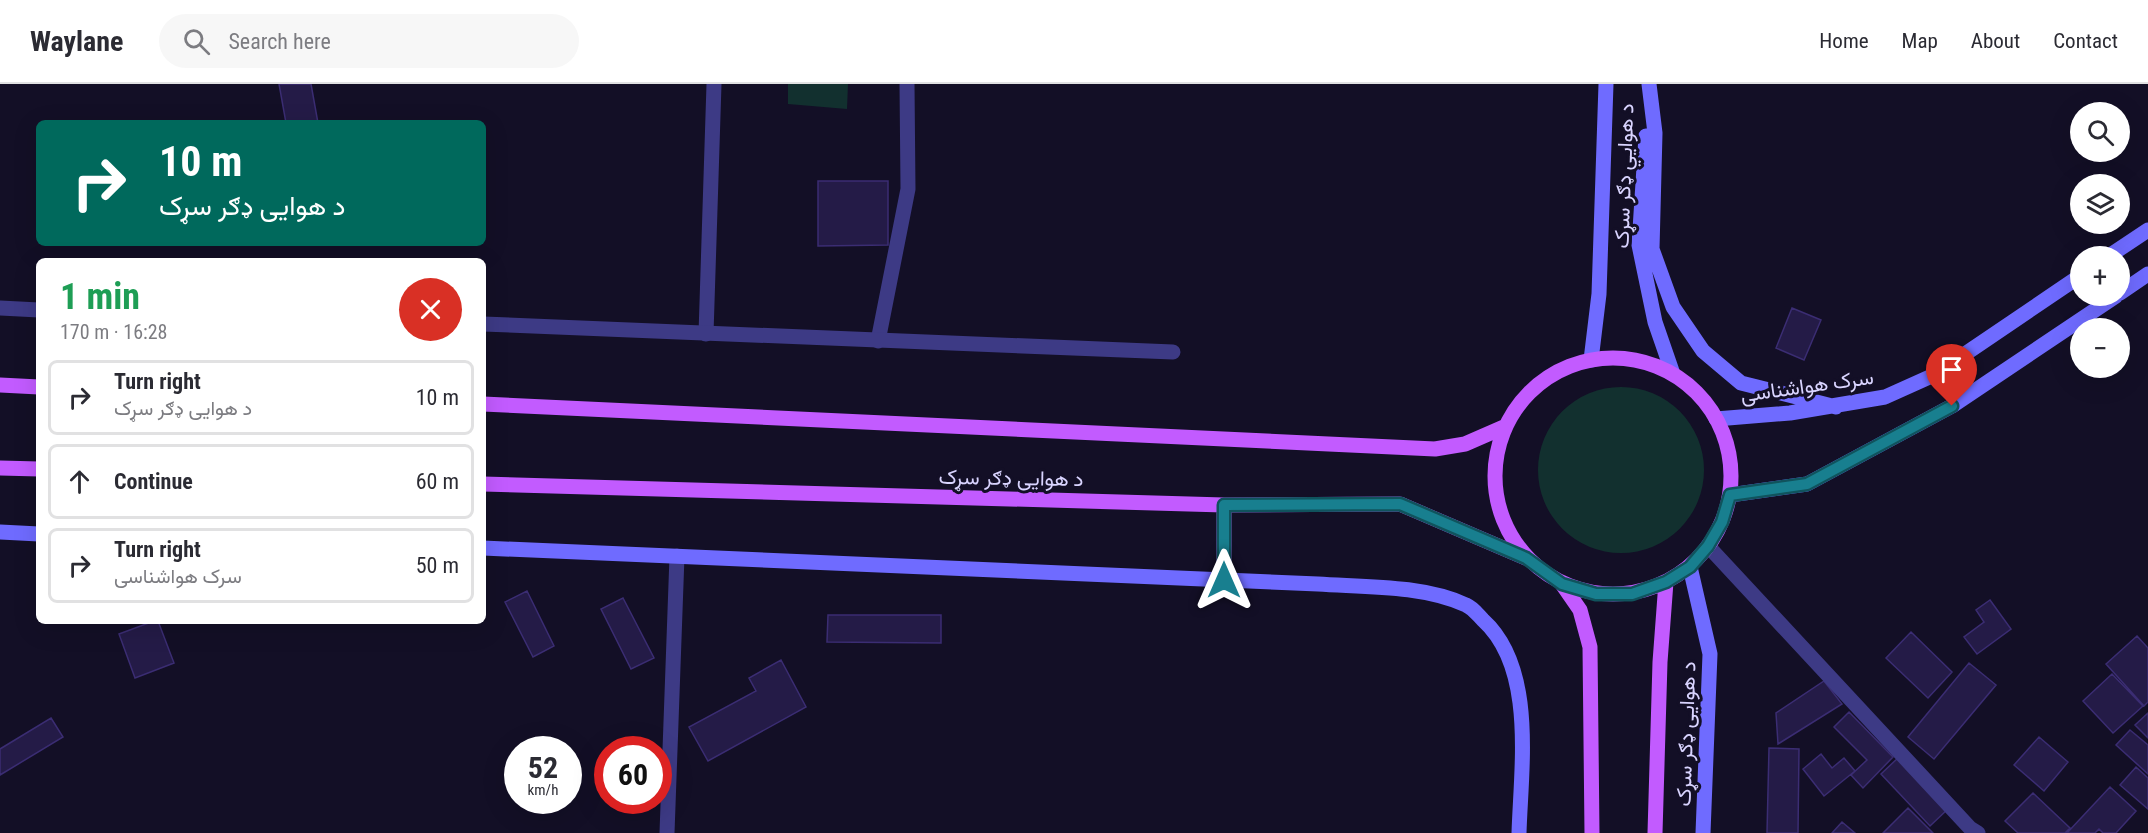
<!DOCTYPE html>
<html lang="en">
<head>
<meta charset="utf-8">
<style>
  :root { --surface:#fff; --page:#f7f7f7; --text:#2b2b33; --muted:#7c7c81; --line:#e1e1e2 }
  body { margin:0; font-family:"Roboto Condensed",Vazirmatn,sans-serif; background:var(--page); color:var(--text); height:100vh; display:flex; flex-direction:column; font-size:22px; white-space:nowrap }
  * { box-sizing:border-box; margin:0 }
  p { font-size:20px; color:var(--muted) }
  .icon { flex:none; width:33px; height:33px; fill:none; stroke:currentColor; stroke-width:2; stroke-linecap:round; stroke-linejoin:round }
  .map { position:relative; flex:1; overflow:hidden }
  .details { position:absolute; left:36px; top:174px; width:450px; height:366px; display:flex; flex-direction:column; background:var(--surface); border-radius:9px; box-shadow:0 6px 24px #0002 }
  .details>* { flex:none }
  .banner { position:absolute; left:36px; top:36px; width:450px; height:126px; border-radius:9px; box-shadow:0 6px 24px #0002; background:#00695c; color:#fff; overflow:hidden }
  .controls { position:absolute; left:2070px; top:18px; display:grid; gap:12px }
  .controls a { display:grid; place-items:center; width:60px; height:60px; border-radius:50%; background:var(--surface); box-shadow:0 6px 24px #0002; font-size:30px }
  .speed { position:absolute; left:504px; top:652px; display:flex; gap:12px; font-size:30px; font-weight:700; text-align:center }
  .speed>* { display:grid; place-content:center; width:78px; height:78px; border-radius:50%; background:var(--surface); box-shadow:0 6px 24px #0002; line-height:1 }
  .speed small { font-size:15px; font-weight:400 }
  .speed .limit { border:9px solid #d22; background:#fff; color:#111 }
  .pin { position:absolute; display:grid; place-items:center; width:51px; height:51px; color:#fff; margin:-62px -26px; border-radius:50% 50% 50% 0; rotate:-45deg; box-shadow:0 0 6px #0007 }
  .pin .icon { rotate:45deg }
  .me { position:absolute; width:66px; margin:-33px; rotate:0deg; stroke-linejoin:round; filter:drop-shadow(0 0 4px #0008) }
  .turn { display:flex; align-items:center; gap:21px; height:126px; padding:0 24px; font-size:27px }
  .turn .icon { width:78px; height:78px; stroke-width:2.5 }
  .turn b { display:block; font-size:42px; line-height:51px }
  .round { display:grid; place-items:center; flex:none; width:63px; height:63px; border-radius:32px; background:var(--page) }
  .headline { display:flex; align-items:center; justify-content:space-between; height:102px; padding:0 24px }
  h1 { font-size:36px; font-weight:700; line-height:45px; color:#1e9e55 }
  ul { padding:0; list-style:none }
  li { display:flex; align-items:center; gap:18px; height:75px; margin:0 12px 9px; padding:0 12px; border:3px solid var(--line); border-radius:9px }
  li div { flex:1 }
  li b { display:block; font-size:22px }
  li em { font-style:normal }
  header { display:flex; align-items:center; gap:36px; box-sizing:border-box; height:84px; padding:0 30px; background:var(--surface); border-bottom:2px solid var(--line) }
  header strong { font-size:28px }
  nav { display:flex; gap:33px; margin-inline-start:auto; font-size:21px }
  .search { width:420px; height:54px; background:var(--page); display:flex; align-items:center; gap:15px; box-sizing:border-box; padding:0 21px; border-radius:33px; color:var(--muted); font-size:22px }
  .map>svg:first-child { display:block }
</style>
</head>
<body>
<header>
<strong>Waylane</strong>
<div class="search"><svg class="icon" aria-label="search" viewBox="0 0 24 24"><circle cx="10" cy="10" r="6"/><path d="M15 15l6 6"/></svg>Search here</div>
<nav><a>Home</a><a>Map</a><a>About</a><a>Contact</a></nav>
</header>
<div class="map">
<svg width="2148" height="749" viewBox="0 0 2148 749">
  <rect width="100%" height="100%" fill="#130f26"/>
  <!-- green -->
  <path fill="#12302f" d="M788 0H848L847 25 788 20Z
    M1538 386a83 83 0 1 1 166 0a83 83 0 1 1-166 0Z"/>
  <!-- building -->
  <path fill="#241b47" stroke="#3b2d73" stroke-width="1.5" d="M279 0H311L318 39H286Z
    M818 97H888V161L818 162Z
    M1792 224 1821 236 1804 276 1776 264Z
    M527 507 554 562 533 573 505 518Z
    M623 514 654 574 631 585 601 525Z
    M1990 516 2011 545 1977 570 1964 553 1984 538 1976 526Z
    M828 531H941V559L827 558Z
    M154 537H158L174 579 135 594 119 550Z
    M1911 548 1952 588 1928 614 1886 574Z
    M2137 552 2148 564V618L2144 622 2106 580Z
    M781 576 806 623 708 677 689 643 756 607 749 594Z
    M1969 579 1996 601 1934 675 1908 653Z
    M2112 590 2143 622 2113 649 2083 617Z
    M1824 597 1842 620 1778 660 1776 629Z
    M1849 628 1893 673 1863 704 1851 691 1867 676 1834 643Z
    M2148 629V654L2135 641Z
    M51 634 63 653 0 691V665Z
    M2130 646 2148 661V690L2116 661Z
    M2039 653 2068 678 2044 707 2014 681Z
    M1769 664 1799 665 1798 749H1767Z
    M1821 670 1832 684 1844 674 1855 687 1824 712 1803 685Z
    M1900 672 1949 724 1930 742 1881 690Z
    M2136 683 2148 694V725L2120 701Z
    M2110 703 2136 727 2116 749H2103L2099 745 2095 749H2067Z
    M2033 709 2070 744 2065 749H2018L2005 737Z
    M1908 724 1933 749H1883Z
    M1842 738 1855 749H1832Z"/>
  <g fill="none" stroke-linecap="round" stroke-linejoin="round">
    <!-- lane -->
    <path stroke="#3d3a85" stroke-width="15" d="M706 250 714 0
      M878 257 908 105 907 0"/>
    <!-- street -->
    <path stroke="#3d3a85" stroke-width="15" d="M0 224 39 226
      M483 240 1173 268
      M1708 462 1970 744 1978 749
      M667 749 677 472"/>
    <!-- secondary -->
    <path stroke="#6f6bff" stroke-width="15" d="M1649 0 1655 49 1652 165 1673 223 1703 267 1741 299 1836 323
      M1646 52 1639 161 1655 238 1673 290
      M2109 172 2148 146
      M2120 209 2148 190
      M1591 276 1599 210 1606 0
      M1716 335 1790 329 1885 313 1934 291 2080 192
      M1730 411 1807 400 1952 322 2116 212
      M0 448 39 450
      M483 464 1318 500C1364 503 1423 501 1466 521 1473 524 1478 531 1483 536 1536 584 1521 683 1519 749
      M1690 483 1710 570 1703 749"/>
    <!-- primary -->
    <path stroke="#c25bff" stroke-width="15" d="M1495 392a118 118 0 1 1 236 0a118 118 0 1 1-236 0Z
      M0 301 39 303
      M483 320 1435 365 1465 360 1504 343
      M0 384 39 385
      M483 400 1224 421 1400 420 1526 474
      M1224 496V421
      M1562 500 1580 526 1590 563 1592 749
      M1655 749 1660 578 1666 498"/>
  </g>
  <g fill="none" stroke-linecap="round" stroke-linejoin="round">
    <defs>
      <path id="route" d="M1224 496V421L1400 420 1526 474 1562 500 1596 510H1632L1666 498 1690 483 1708 462 1722 438 1730 411 1807 400 1952 322"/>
    </defs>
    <!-- route casing -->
    <use href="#route" stroke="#10535d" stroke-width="15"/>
    <!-- route -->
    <use href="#route" stroke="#187f8f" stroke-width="10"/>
  </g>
  <g text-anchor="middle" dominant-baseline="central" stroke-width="6" stroke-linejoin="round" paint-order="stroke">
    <!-- street labels -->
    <g font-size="21" fill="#d9d4ff" stroke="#130f26">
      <text transform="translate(1624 92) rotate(-88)">د هوايي ډګر سړک</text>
      <text transform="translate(1807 302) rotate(-8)">سرک هواشناسی</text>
      <text transform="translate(1011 394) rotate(1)">د هوایی ډګر سړک</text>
      <text transform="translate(1686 650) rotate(-88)">د هوایی ډګر سړک</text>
    </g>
  </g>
</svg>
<div class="controls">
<a><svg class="icon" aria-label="search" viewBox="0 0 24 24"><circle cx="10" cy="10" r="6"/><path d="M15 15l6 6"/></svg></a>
<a><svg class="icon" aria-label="layers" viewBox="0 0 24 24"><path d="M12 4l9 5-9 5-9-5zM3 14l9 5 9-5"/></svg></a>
<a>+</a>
<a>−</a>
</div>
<div class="speed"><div>52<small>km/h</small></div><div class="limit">60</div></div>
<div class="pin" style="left:1952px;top:322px;background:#d93025"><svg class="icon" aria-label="arrive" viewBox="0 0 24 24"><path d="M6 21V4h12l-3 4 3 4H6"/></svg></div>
<svg class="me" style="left:1224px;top:496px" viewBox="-20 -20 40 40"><path d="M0-17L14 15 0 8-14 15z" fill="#187f8f" stroke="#fff" stroke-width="4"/></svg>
<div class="banner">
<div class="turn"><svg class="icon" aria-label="right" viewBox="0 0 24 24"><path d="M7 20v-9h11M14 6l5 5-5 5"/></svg><div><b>10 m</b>د هوایی ډګر سړک</div></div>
</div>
<section class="details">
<div class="headline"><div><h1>1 min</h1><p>170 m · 16:28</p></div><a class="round" style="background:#d93025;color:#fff"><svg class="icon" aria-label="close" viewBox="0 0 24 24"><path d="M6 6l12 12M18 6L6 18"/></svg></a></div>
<ul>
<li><svg class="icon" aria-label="right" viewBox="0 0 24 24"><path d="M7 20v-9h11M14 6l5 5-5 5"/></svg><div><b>Turn right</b><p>د هوایی ډګر سړک</p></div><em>10 m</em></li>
<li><svg class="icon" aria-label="ahead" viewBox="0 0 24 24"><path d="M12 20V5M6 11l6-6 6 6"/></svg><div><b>Continue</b></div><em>60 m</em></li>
<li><svg class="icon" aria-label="right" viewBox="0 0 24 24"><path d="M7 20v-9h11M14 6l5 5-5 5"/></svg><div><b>Turn right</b><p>سرک هواشناسی</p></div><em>50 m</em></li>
</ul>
</section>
</div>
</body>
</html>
